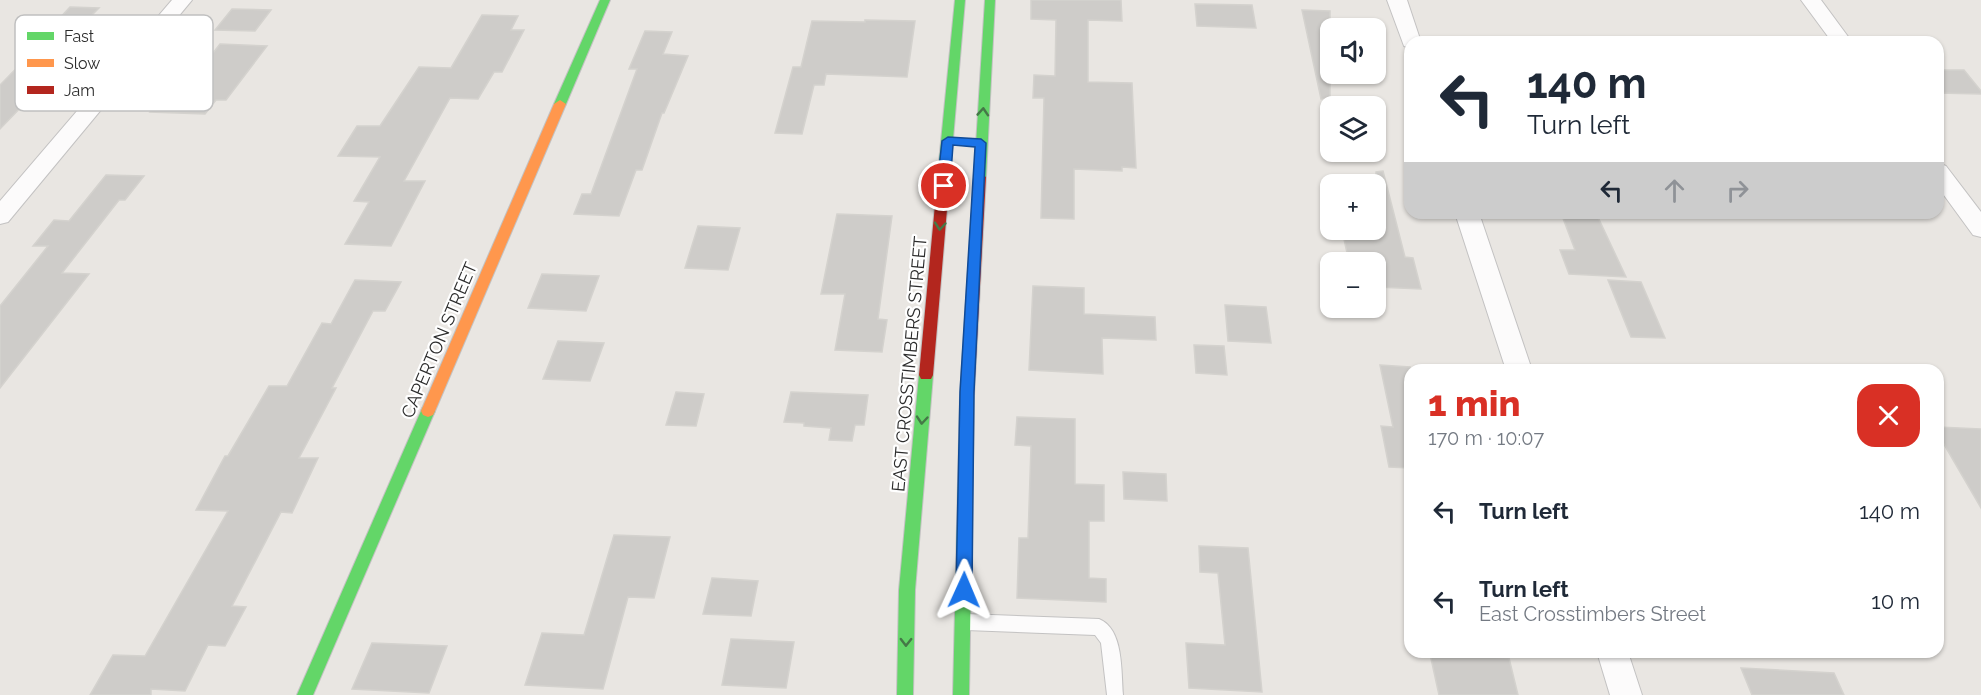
<!DOCTYPE html>
<html lang="en">
<head>
<meta charset="utf-8">
<style>
  :root { --surface:#fff; --page:#f6f6f7; --text:#1f2937; --muted:#747a83; --accent:#d93025 }
  body { margin:0; font-family:Raleway,sans-serif; background:var(--page); color:var(--text); height:100vh; display:flex; flex-direction:column; font-size:22px; white-space:nowrap }
  * { box-sizing:border-box; margin:0 }
  p { font-size:20px; color:var(--muted) }
  .icon { flex:none; width:33px; height:33px; fill:none; stroke:currentColor; stroke-width:2; stroke-linecap:round; stroke-linejoin:round }
  .map { position:relative; flex:1; overflow:hidden }
  .sheet { position:absolute; left:1404px; top:364px; width:540px; height:294px; display:flex; flex-direction:column; background:var(--surface); border-radius:18px; box-shadow:0 2px 4px #0004 }
  .sheet>* { flex:none }
  .hud { position:absolute; left:1404px; top:36px; width:540px; height:183px; border-radius:18px; box-shadow:0 2px 4px #0004; background:#fff; color:var(--text); overflow:hidden }
  .controls { position:absolute; left:1320px; top:18px; display:grid; gap:12px }
  .controls a { display:grid; place-items:center; width:66px; height:66px; border-radius:12px; background:var(--surface); box-shadow:0 2px 4px #0004; font-size:30px }
  .pin { position:absolute; display:grid; place-items:center; width:51px; height:51px; color:#fff; margin:-26px; border:3px solid #fff; border-radius:50%; box-shadow:0 2px 6px #0007 }
  .me { position:absolute; width:66px; margin:-33px; rotate:1deg; stroke-linejoin:round; filter:drop-shadow(0 0 4px #0008) }
  .turn { display:flex; align-items:center; gap:21px; height:126px; padding:0 24px; font-size:27px }
  .turn .icon { width:78px; height:78px; stroke-width:2.5 }
  .turn b { display:block; font-size:42px; line-height:51px }
  .lanes { display:flex; align-items:center; height:57px; padding:0 24px; background:#0003; justify-content:center; gap:30px; direction:ltr }
  .lanes .off { opacity:.35 }
  .round { display:grid; place-items:center; flex:none; width:63px; height:63px; border-radius:18px; background:var(--page) }
  .headline { display:flex; align-items:center; justify-content:space-between; height:102px; padding:0 24px }
  h1 { font-size:36px; font-weight:800; line-height:45px; color:var(--accent) }
  ul { padding:0; list-style:none }
  li { display:flex; align-items:center; gap:18px; height:90px; padding:0 24px }
  li div { flex:1 }
  li b { display:block; font-size:22px }
  li em { font-style:normal }
  .map>svg:first-child { display:block }
</style>
</head>
<body>
<div class="map">
<svg width="1981" height="695" viewBox="0 0 1981 695">
  <rect width="100%" height="100%" fill="#e9e6e2"/>
  <!-- building -->
  <path fill="#ceccc9" stroke="#d4d2ce" stroke-width="1.5" d="M1031 0H1121L1122 21 1088 20V82L1132 83 1136 168 1122 167V171L1074 169V219L1041 218 1044 98H1033L1034 75 1055 76 1056 20 1031 19Z
    M1195 4 1252 5 1256 28 1197 26Z
    M70 7 99 8 84 23 97 24 78 44H82L0 129V85L46 38H41Z
    M232 9 271 10 255 31 215 30Z
    M1302 10 1330 11V98L1321 99Z
    M482 15 518 16 511 30H524L502 72H494L478 99 450 98 404 181H425L391 246 345 244 369 202 354 201 380 157 338 156 357 126H380L419 67 451 68Z
    M865 20 915 21 907 77 826 74 824 85H814L802 134 775 133 793 67H801L812 21 865 22Z
    M645 31 672 32 663 54 688 56 664 113H662L642 170H636L619 216 574 214 582 194H591L637 69H629Z
    M220 44 267 46 226 100H216L205 114 150 112 176 80 191 81Z
    M1938 70H1964L1981 91V94L1938 93Z
    M1383 171 1405 257 1413 258 1421 289 1376 287V262H1349L1342 230H1376V172Z
    M106 175 144 176 125 200H119L62 273 89 274 0 388V306L48 246H33L54 220 69 221Z
    M1561 213H1596L1626 277 1569 274 1560 250H1575Z
    M837 214 892 216 878 319 887 320 882 352 835 350 845 294H821Z
    M698 226 740 228 728 270 685 268Z
    M542 274 599 276 586 311 528 308Z
    M355 280 401 282 385 311H373L332 388H336L299 458H318L292 513 281 512 232 606 246 607 225 646 208 645 185 691 151 689V695H90L113 655 145 656 228 511 196 510 225 456H228L269 386H287L322 323 331 324Z
    M1608 280 1641 282 1665 338 1631 337Z
    M1033 286 1084 288V314L1155 317 1156 340 1102 338 1103 374 1029 370Z
    M1225 305 1266 307 1271 343 1228 341Z
    M558 341 604 343 590 381 543 379Z
    M1194 345 1224 346 1227 375 1196 373Z
    M1380 365 1410 367V468L1389 467 1381 426 1393 427Z
    M676 392 704 394 696 426 666 425Z
    M791 392 868 395 864 425H855L852 441 829 440 831 428 804 426V423L784 422Z
    M1017 417 1075 419V484L1104 485V521H1089V578L1106 579V602L1017 598 1019 538H1028L1031 446 1015 445Z
    M1938 427 1981 429V508L1938 434Z
    M1123 472 1166 474 1167 501 1124 499Z
    M614 535 670 537 654 598 628 597 603 689 525 685 542 633 584 635Z
    M1199 546 1248 548 1262 692 1189 688 1186 643 1225 645 1218 573 1200 572Z
    M712 578 758 581 751 616 703 614Z
    M731 639 794 642 786 688 722 685Z
    M372 643 447 646 429 693 352 689Z
    M1430 654 1509 658 1518 695H1439Z
    M1741 668 1834 673 1844 695H1752Z"/>
  <g fill="none" stroke-linecap="round" stroke-linejoin="round">
    <defs>
      <path id="lane" d="M966 614 1099 619C1124 629 1121 672 1123 695H1107L1101 643 1095 635 966 630 960 627 958 622 960 617Z"/>
      <path id="street" d="M172 0H192L8 222 0 224V201Z
        M1387 0H1407L1421 42H1410V48L1404 46Z
        M1801 0H1821L1852 42H1832Z
        M1938 163 1946 166 1981 212V237L1973 235 1938 187Z
        M1455 213H1479L1532 370H1506Z
        M1597 652H1628L1642 695H1610Z"/>
      <path id="fast" d="M600 0H610L566 104 564 107H556L554 104Z
        M955 0H965L951 162 945 166 939 162Z
        M985 0H995L986 177 980 181 974 177Z
        M926 369 931 371 933 375 915 590 913 695H897L899 590 919 375 921 371Z
        M967 390 972 392 974 396 969 695H953L960 396 962 392Z
        M428 405 433 407 435 411 313 695H297L421 411 423 407Z"/>
      <path id="slow" d="M560 100 566 104 435 411 433 415 428 417 423 415 421 411 554 104Z"/>
      <path id="jam" d="M945 158 951 162 933 375 931 379H921L919 375 939 162Z
        M980 173 986 177 974 396 972 400H962L960 396 974 177Z"/>
    </defs>
    <!-- lane casing -->
    <use href="#lane" stroke="#c3c2c2" stroke-width="2"/>
    <!-- street casing -->
    <use href="#street" stroke="#c3c2c2" stroke-width="2"/>
    <!-- fast casing -->
    <use href="#fast" stroke="#c3c2c2" stroke-width="2"/>
    <!-- slow casing -->
    <use href="#slow" stroke="#c3c2c2" stroke-width="2"/>
    <!-- jam casing -->
    <use href="#jam" stroke="#c3c2c2" stroke-width="2"/>
    <!-- lane -->
    <use href="#lane" fill="#fcfbfb" fill-rule="evenodd"/>
    <!-- street -->
    <use href="#street" fill="#fcfbfb" fill-rule="evenodd"/>
    <!-- fast -->
    <use href="#fast" fill="#63d668" fill-rule="evenodd"/>
    <!-- slow -->
    <use href="#slow" fill="#ff974d" fill-rule="evenodd"/>
    <!-- jam -->
    <use href="#jam" fill="#b3261e" fill-rule="evenodd"/>
  </g>
  <!-- one-way arrows -->
  <defs><path id="oneway-chevron" d="M-2-3.5L2.5 0L-2 3.5" fill="none" stroke-width="1.6" stroke-linecap="round" stroke-linejoin="round" transform="scale(1.5)"/></defs>
  <g stroke="#457847">
    <use href="#oneway-chevron" transform="translate(983 112) rotate(-86)"/>
    <use href="#oneway-chevron" transform="translate(940 226) rotate(95)"/>
    <use href="#oneway-chevron" transform="translate(922 420) rotate(95)"/>
    <use href="#oneway-chevron" transform="translate(906 642) rotate(91)"/>
  </g>
  <!-- route -->
  <path fill="#1a73e8" stroke="#114b97" stroke-width="1.5" d="M948 137 981 139 986 143 974 392 972 590 969 595 964 598 958 595 956 590 960 392 975 147 953 145 950 186 944 191 939 189 937 186 942 141Z"/>
  <g text-anchor="middle" dominant-baseline="central" stroke-width="4.5" stroke-linejoin="round" paint-order="stroke">
    <!-- street labels -->
    <g font-size="18" fill="#2c2c2c" stroke="#fff">
      <text transform="translate(439 340) rotate(-67)">CAPERTON STREET</text>
      <text transform="translate(909 364) rotate(-85)">EAST CROSSTIMBERS STREET</text>
    </g>
  </g>
  <!-- legend -->
  <rect x="15" y="15" width="198" height="96" rx="9" fill="#fff" stroke="#c0c0c0" stroke-width="1.5"/>
  <rect x="27" y="32" width="27" height="8" fill="#63d668"/>
  <rect x="27" y="59" width="27" height="8" fill="#ff974d"/>
  <rect x="27" y="86" width="27" height="8" fill="#b3261e"/>
  <g font-size="16" fill="#2c2c2c">
    <text x="64" y="42">Fast</text>
    <text x="64" y="69">Slow</text>
    <text x="64" y="96">Jam</text>
  </g>
</svg>
<div class="controls">
<a><svg class="icon" aria-label="sound" viewBox="0 0 24 24"><path d="M4 9h4l5-4v14l-5-4H4zM17 9q2 3 0 6"/></svg></a>
<a><svg class="icon" aria-label="layers" viewBox="0 0 24 24"><path d="M12 4l9 5-9 5-9-5zM3 14l9 5 9-5"/></svg></a>
<a>+</a>
<a>−</a>
</div>
<div class="pin" style="left:944px;top:186px;background:#d93025"><svg class="icon" aria-label="arrive" viewBox="0 0 24 24"><path d="M6 21V4h12l-3 4 3 4H6"/></svg></div>
<svg class="me" style="left:964px;top:590px" viewBox="-20 -20 40 40"><path d="M0-17L14 15 0 8-14 15z" fill="#1a73e8" stroke="#fff" stroke-width="4"/></svg>
<div class="hud">
<div class="turn"><svg class="icon" aria-label="left" viewBox="0 0 24 24"><path d="M17 20v-9H6M10 6l-5 5 5 5"/></svg><div><b>140 m</b>Turn left</div></div>
<div class="lanes"><svg class="icon" aria-label="left" viewBox="0 0 24 24"><path d="M17 20v-9H6M10 6l-5 5 5 5"/></svg><svg class="icon off" aria-label="ahead" viewBox="0 0 24 24"><path d="M12 20V5M6 11l6-6 6 6"/></svg><svg class="icon off" aria-label="right" viewBox="0 0 24 24"><path d="M7 20v-9h11M14 6l5 5-5 5"/></svg></div>
</div>
<section class="sheet">
<div class="headline"><div><h1>1 min</h1><p>170 m · 10:07</p></div><a class="round" style="background:#d93025;color:#fff"><svg class="icon" aria-label="close" viewBox="0 0 24 24"><path d="M6 6l12 12M18 6L6 18"/></svg></a></div>
<ul>
<li><svg class="icon" aria-label="left" viewBox="0 0 24 24"><path d="M17 20v-9H6M10 6l-5 5 5 5"/></svg><div><b>Turn left</b></div><em>140 m</em></li>
<li><svg class="icon" aria-label="left" viewBox="0 0 24 24"><path d="M17 20v-9H6M10 6l-5 5 5 5"/></svg><div><b>Turn left</b><p>East Crosstimbers Street</p></div><em>10 m</em></li>
</ul>
</section>
</div>
</body>
</html>
